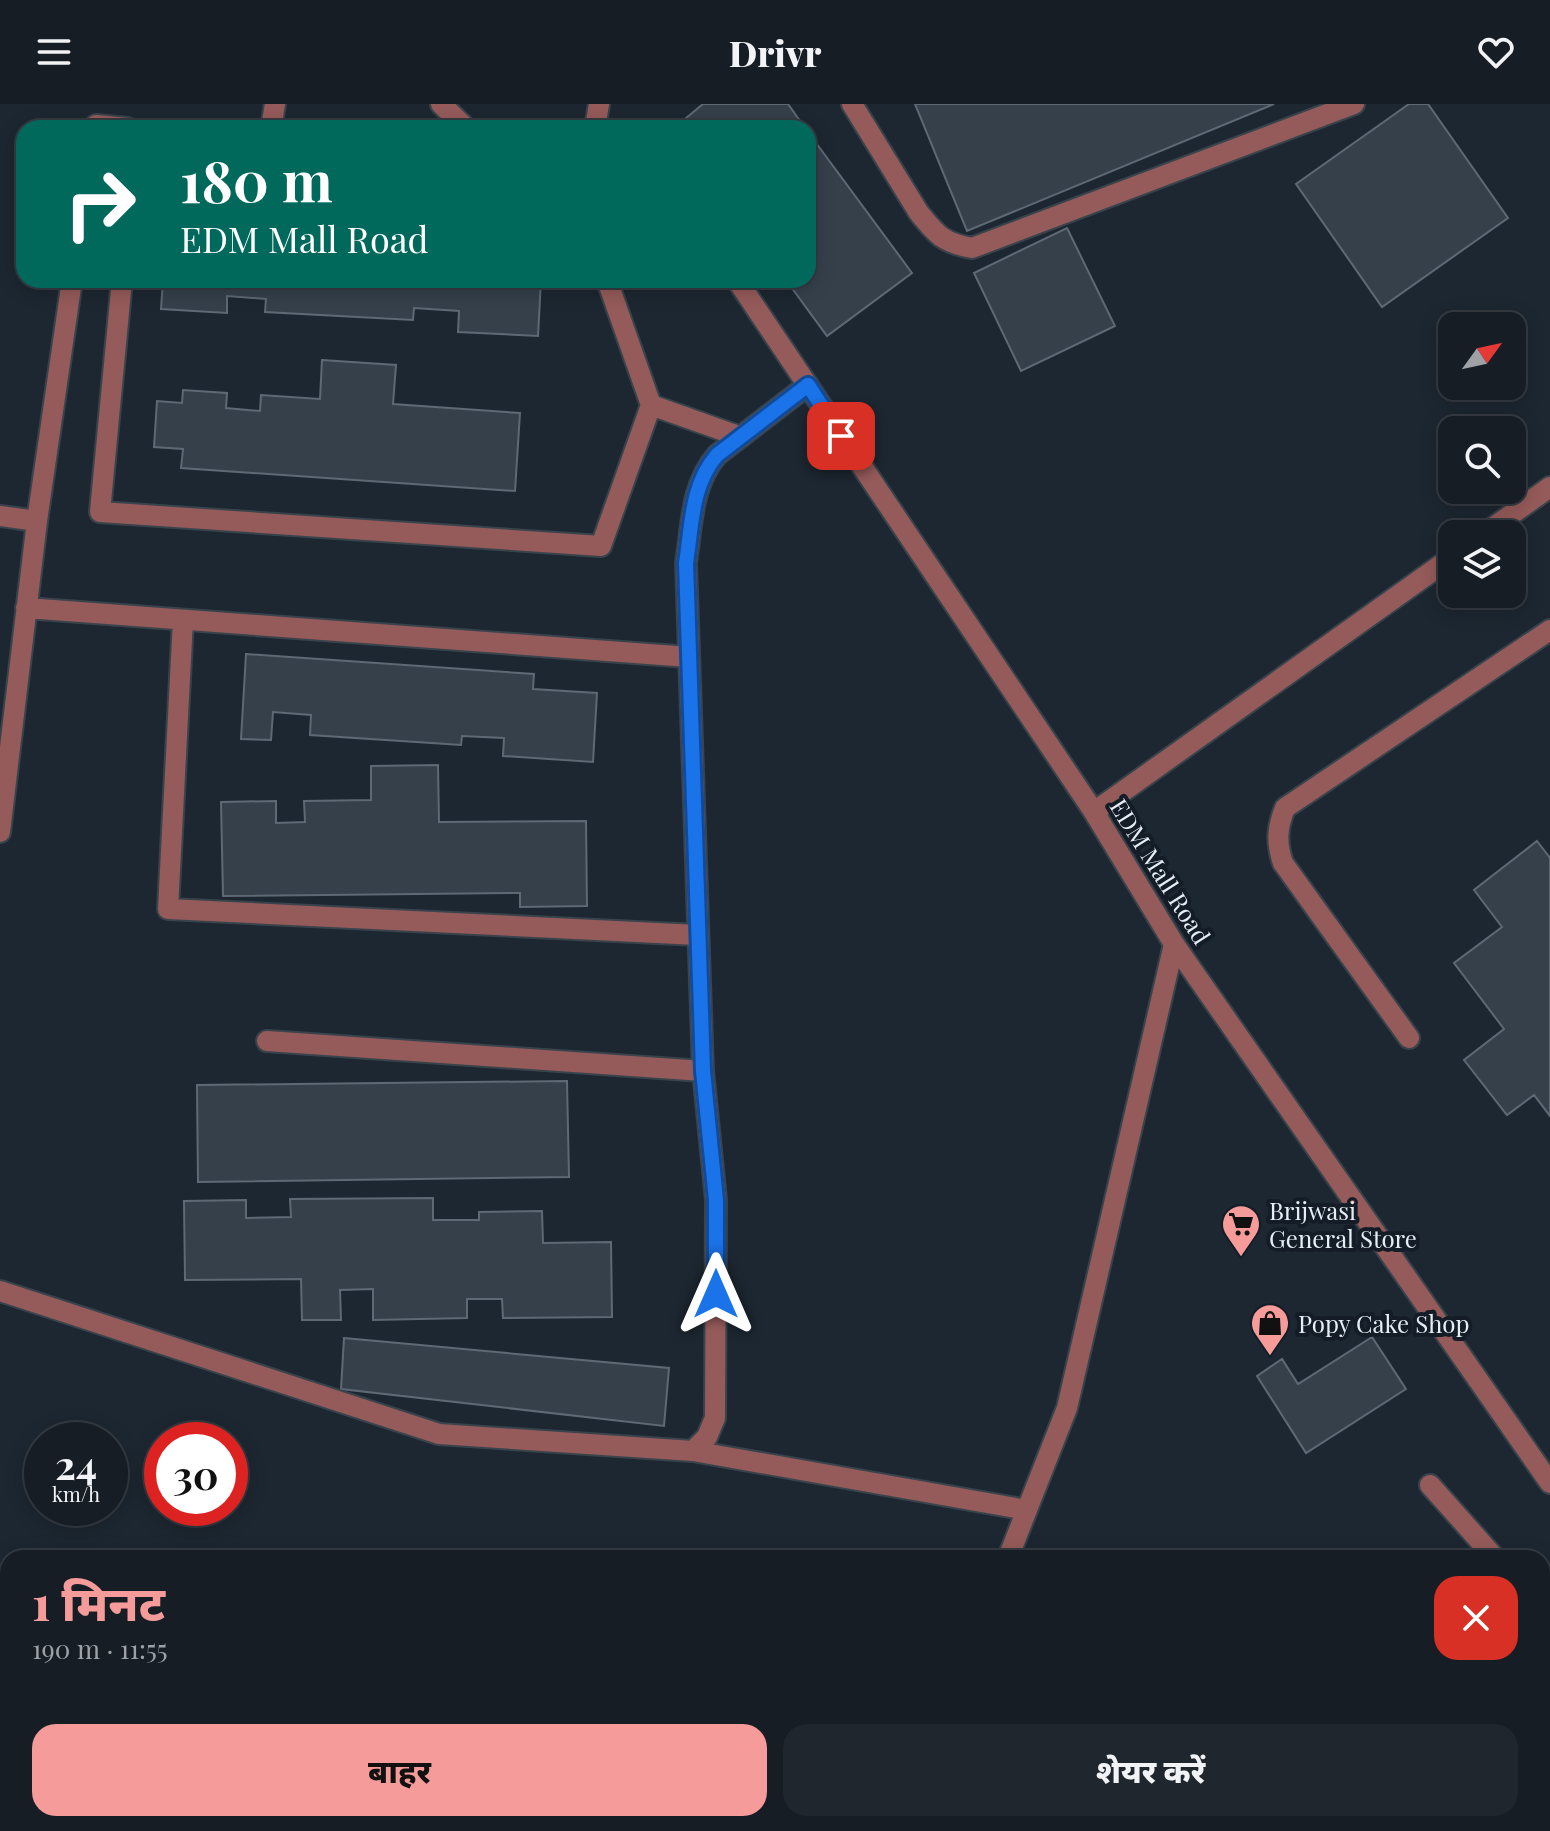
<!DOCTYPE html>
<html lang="hi">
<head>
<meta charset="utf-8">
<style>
  :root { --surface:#161d25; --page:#1f262d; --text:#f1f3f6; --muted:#9ea2a7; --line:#353b42; --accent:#f59b99 }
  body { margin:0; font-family:"Playfair Display","Noto Sans Devanagari",serif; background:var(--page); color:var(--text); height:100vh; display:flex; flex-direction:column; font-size:30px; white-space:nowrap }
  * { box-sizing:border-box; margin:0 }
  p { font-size:26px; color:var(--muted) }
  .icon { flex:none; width:44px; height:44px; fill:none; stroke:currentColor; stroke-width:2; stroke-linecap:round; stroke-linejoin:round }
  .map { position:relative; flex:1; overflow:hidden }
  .details { position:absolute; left:0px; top:1446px; width:1550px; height:282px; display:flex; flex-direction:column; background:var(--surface); border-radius:24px 24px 0 0; box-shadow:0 4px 20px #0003,0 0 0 2px var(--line) }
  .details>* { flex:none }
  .hud { position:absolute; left:16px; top:16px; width:800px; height:168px; border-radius:24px; box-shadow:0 4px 20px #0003,0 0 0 2px var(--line); background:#00695c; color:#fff; overflow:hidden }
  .needle { width:52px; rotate:57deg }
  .tools { position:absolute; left:1438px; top:208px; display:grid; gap:16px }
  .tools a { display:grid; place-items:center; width:88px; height:88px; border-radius:16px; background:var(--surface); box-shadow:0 4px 20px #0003,0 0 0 2px var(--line); font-size:40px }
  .speed { position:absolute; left:24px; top:1318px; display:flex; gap:16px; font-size:40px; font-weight:700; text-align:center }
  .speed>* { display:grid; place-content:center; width:104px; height:104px; border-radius:50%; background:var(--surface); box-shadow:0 4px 20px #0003,0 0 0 2px var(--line); line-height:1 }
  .speed small { font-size:20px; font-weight:400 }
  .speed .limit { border:12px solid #d22; background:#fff; color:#111 }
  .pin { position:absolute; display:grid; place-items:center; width:68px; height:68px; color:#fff; margin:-34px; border-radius:16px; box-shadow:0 4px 12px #0006 }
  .me { position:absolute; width:88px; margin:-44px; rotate:0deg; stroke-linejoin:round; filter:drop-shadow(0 0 6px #0008) }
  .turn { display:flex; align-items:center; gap:28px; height:168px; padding:0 32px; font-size:36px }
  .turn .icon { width:104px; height:104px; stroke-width:2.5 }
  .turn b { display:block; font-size:56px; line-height:68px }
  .round { display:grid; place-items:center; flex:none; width:84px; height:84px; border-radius:24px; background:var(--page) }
  .head { display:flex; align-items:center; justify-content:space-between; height:136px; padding:0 32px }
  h1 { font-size:48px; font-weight:800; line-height:60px; color:var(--accent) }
  .button { display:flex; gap:16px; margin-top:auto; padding:16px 32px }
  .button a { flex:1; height:92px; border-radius:24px; background:var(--accent); color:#111; font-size:32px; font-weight:800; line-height:92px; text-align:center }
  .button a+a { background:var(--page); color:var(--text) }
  header { display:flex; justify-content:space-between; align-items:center; height:104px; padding:0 32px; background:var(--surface); font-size:36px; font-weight:800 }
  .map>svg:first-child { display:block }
</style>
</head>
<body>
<header><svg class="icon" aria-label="menu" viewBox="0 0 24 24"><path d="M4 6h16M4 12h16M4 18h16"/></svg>Drivr<svg class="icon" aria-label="heart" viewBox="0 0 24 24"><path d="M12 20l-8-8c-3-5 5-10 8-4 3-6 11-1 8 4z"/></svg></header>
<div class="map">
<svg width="1550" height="1727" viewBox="0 0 1550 1727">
  <rect width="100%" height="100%" fill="#1d2731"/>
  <!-- building -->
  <path fill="#36404b" stroke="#5e6975" stroke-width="2" d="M703 0H788L805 24H674Z
    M915 0H1274L967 127Z
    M1409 0H1428L1508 114 1382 203 1296 80Z
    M808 28 912 169 827 232 786 176H808Z
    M1067 124 1115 222 1021 267 974 169Z
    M163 176H541L538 232 458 228 459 207 414 204 413 216 265 208 266 195 227 192V209L161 205Z
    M322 256 396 261 393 300 520 309 515 387 181 364 183 345 154 343 157 297 182 299 183 286 227 289 226 304 260 307 261 291 320 295Z
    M246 550 534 570 533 585 597 589 593 658 503 652 504 634 462 632 461 641 310 631 311 611 273 608 271 636 241 635Z
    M438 661 439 718 586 717 587 802 520 803V789L223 792 221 698 276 697V719L305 718 304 697 371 696V662Z
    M1537 737 1550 754V1012L1534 991 1507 1011 1464 956 1504 925 1454 859 1502 823 1474 786Z
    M567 977 569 1073 198 1078 197 981Z
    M433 1094V1116H479V1108L542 1107 543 1139 611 1138 612 1213 503 1214 502 1195H467V1214L373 1216V1185L340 1186 341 1216H302L301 1175 185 1176 184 1097 246 1096V1114L291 1113 290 1095Z
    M1372 1233 1406 1285 1306 1349 1257 1272 1282 1255 1298 1280Z
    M344 1234 669 1264 664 1322 341 1285Z
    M1415 1720H1542L1550 1721V1727H1414Z"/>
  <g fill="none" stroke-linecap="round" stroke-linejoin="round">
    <defs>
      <path id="service" d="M595 24 599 0
        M0 412 37 417"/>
      <path id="minor" d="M441 0 466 24
        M852 0 919 109C937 131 943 139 972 144L1354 0
        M96 21 127 24
        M271 24 275 0
        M122 176 100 408 601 442 651 301 607 176
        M737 176 1094 708 1174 840 1550 1379
        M651 301 741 333
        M1484 430 1550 383
        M26 504 689 553
        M183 516 168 805 698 831
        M1094 708 1452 453
        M0 728 37 417 72 176
        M1409 934 1283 759C1276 738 1277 724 1285 704L1550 526
        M267 937 703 967
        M0 1187 439 1330 693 1347 707 1333 715 1314 716 1096 703 967 686 459C692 421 691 381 717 351L808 281
        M693 1347 1027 1406
        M1430 1381 1495 1454
        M1008 1454 1067 1304 1174 840
        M1542 1506 1550 1515
        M1542 1642 1550 1637
        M350 1727 351 1720
        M944 1727V1720"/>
    </defs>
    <!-- service casing -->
    <use href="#service" stroke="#39434c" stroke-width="24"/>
    <!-- minor casing -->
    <use href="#minor" stroke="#39434c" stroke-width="24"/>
    <!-- service -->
    <use href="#service" stroke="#955b5a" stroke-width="20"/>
    <!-- minor -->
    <use href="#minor" stroke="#955b5a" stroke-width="20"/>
  </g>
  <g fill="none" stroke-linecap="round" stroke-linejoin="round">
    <defs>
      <path id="route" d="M716 1190V1096L703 967 686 459C692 421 691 381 717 351L808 281 841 332"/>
    </defs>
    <!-- route casing -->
    <use href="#route" stroke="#114b97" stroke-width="20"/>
    <!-- route -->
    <use href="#route" stroke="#1a73e8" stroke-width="14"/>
  </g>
  <!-- icons -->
  <defs>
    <symbol id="supermarket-pin" viewBox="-11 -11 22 30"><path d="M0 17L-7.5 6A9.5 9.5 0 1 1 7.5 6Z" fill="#f59b99" stroke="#141d27"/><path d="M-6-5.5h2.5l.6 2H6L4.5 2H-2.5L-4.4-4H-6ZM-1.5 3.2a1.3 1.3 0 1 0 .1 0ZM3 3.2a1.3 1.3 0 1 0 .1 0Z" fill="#111"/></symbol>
    <symbol id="shop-pin" viewBox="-11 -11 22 30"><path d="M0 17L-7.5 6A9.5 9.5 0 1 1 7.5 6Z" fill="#f59b99" stroke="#141d27"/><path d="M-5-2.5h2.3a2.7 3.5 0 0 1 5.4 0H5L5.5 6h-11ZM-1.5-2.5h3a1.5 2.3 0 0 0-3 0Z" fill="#111"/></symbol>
  </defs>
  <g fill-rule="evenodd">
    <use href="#supermarket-pin" x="1219" y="1098" width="44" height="60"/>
    <use href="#shop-pin" x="1248" y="1197" width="44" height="60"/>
  </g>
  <g text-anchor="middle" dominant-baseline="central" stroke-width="8" stroke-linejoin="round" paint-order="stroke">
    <!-- street labels -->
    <g font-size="24" fill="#e6edf4" stroke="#141d27">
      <text transform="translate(1161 767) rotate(58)">EDM Mall Road</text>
    </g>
    <!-- poi labels -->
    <g font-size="24" fill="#e6edf4" stroke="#141d27" text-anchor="start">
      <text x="1269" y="1106">Brijwasi<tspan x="1269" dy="28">General Store</tspan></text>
      <text x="1298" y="1219">Popy Cake Shop</text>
    </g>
  </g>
</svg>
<div class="tools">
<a><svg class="needle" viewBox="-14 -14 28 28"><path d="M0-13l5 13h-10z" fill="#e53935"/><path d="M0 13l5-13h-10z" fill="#9ea2a7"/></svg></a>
<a><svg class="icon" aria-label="search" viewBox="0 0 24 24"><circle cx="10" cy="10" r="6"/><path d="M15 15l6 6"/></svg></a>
<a><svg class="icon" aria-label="layers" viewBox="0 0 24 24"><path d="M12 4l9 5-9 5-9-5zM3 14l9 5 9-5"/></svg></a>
</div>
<div class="speed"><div>24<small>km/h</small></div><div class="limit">30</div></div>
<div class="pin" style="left:841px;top:332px;background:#d93025"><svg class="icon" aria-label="arrive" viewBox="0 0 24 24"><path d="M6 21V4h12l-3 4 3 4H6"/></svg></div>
<svg class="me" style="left:716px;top:1190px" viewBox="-20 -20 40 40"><path d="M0-17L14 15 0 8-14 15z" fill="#1a73e8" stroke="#fff" stroke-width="4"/></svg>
<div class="hud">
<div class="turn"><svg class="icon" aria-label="right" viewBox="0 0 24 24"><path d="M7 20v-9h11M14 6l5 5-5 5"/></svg><div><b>180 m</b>EDM Mall Road</div></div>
</div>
<section class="details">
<div class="head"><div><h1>1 मिनट</h1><p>190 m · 11:55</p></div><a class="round" style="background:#d93025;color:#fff"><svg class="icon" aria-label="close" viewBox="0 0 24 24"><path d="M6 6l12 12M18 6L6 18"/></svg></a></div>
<div class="button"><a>बाहर</a><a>शेयर करें</a></div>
</section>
</div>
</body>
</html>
